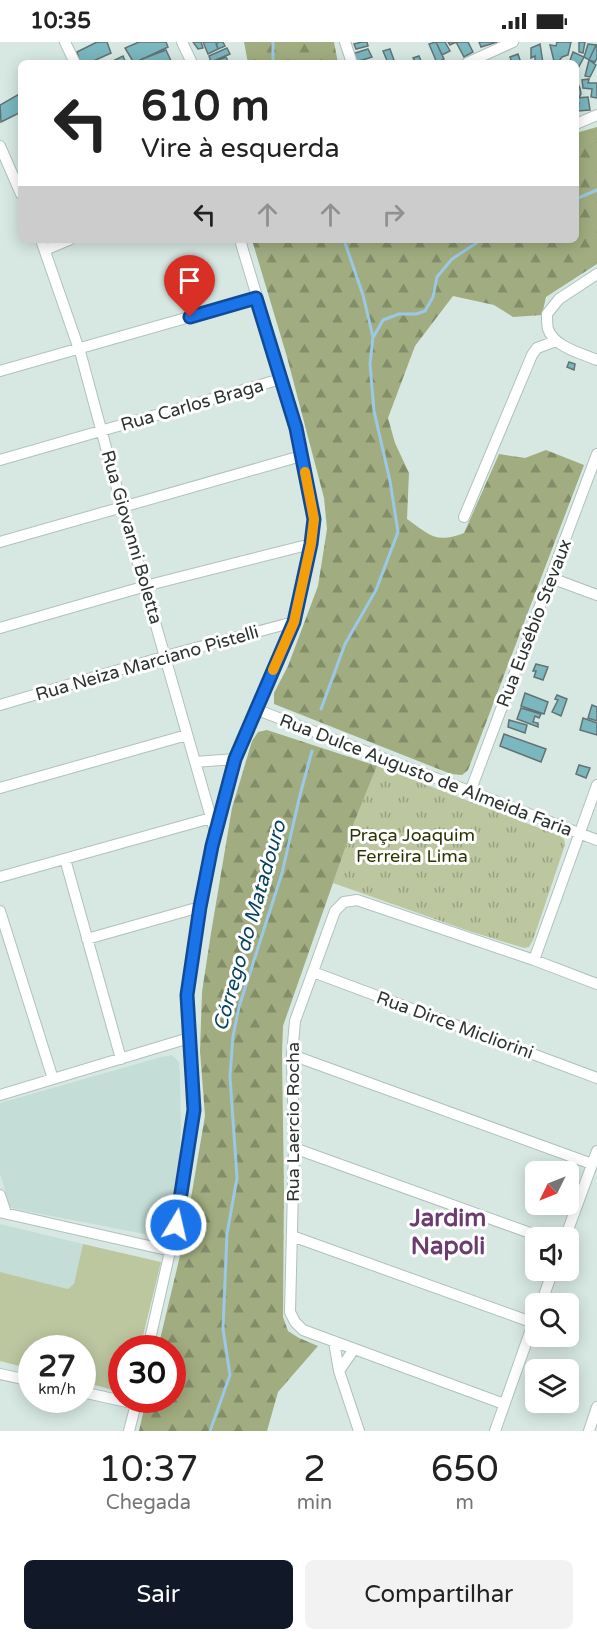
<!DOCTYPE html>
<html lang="pt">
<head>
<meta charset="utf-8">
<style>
  :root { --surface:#fff; --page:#f2f2f2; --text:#222; --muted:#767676; --accent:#111827 }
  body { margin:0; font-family:"Varela Round",sans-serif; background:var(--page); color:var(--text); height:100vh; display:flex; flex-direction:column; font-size:22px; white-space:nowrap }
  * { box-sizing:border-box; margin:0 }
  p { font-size:20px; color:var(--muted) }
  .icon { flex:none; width:33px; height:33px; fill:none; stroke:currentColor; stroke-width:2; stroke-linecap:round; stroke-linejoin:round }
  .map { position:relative; height:1389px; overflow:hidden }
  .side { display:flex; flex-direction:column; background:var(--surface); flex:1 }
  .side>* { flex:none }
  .banner { position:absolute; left:18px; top:18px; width:561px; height:183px; border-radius:9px; box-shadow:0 3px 15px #0003; background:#fff; color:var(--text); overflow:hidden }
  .needle { width:39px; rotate:227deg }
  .fabs { position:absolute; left:525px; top:1119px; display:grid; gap:12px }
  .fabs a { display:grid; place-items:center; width:54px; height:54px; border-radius:9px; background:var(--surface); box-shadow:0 3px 15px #0003; font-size:30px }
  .speed { position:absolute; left:18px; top:1293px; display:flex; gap:12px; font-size:30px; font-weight:700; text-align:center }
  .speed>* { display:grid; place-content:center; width:78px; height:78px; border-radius:50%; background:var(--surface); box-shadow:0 3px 15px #0003; line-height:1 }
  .speed small { font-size:15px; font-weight:400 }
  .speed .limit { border:9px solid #d22; background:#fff; color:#111 }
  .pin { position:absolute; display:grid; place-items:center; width:51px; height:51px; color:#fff; margin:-62px -26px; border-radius:50% 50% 50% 0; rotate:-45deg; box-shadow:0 0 6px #0007 }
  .pin .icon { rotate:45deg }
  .me { position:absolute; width:66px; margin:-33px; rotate:9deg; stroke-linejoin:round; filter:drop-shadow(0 0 4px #0008) }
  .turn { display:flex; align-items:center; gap:21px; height:126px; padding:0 24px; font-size:27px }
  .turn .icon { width:78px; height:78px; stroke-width:2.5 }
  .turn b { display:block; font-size:42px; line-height:51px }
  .lanes { display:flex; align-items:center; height:57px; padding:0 24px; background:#0003; justify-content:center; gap:30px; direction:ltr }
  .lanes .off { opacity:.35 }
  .eta { display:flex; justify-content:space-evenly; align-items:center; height:102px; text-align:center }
  .eta b { font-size:36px; font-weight:600; line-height:42px }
  .cta { display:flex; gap:12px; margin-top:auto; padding:12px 24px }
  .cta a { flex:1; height:69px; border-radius:9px; background:var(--accent); color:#fff; font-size:24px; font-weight:600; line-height:69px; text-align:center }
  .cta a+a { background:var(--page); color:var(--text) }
  .status { display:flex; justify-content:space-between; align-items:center; height:42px; padding:0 30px; background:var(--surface); direction:ltr }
  .status svg { height:16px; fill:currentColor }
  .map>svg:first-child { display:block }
</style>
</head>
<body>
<div class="status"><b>10:35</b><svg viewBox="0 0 49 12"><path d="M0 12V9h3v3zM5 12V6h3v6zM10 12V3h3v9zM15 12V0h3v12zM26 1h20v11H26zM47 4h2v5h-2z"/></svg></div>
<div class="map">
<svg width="597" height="1389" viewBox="0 0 597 1389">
  <defs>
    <pattern id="grass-tufts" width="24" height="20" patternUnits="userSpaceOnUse" patternTransform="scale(1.5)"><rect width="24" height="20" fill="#bcc69f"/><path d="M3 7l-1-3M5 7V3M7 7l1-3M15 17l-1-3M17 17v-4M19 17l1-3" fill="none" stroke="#99a182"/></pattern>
    <pattern id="forest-firs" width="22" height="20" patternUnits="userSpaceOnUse" patternTransform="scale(1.5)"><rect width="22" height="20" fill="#a1ad80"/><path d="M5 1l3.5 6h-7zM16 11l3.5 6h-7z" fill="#838d69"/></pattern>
  </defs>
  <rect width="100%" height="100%" fill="#d7e8e3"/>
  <!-- built -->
  <path fill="#c4ded7" d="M172 1013 179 1020 180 1035 181 1090 178 1131 171 1166 162 1190 159 1193 155 1194 15 1167 10 1165 0 1132V1061L161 1015Z
    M0 1182 83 1202 74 1243 68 1247 0 1230Z"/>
  <!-- grass -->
  <path fill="url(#grass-tufts)" d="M377 724 560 794 564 797 565 803 533 898 529 905 524 906 466 888 333 841 354 781Z"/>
  <!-- forest -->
  <path fill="url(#forest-firs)" d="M244 0H334L338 21H248Z
    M597 85V222L546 255 542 273 513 275 494 263 453 254 415 304 388 376 395 401 409 431 407 477C430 493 435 502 464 491L499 412 525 416 546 408 584 423 468 728 462 733 451 732 274 662V651L288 624 318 544 327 487 324 456 287 315 252 198H576V91Z
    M267 688 377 724 354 781 283 984 282 1013 284 1148 283 1275 288 1289 299 1296 318 1304 278 1350 267 1389H139L146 1358H172V1306H158L184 1197 205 1074 200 1009 202 950 211 891 232 766 252 699 258 690Z"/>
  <!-- garden -->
  <path fill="#bcc69f" d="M83 1202 161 1220 140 1306H122L121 1350 83 1340 82 1306H32L31 1327 0 1319V1230L68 1247 74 1242Z"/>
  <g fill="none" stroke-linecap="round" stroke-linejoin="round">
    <!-- stream -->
    <path stroke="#9ac8e5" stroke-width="3" d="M273 0V21
      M576 157 597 148
      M374 294 383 278 399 272H416L425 269 433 255 437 235 452 217 481 198
      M321 667 345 602 376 548 398 490 390 439 374 369 370 322 373 295 363 253 344 198
      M210 1389 230 1333 223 1287 227 1192 237 1136 230 1034 233 994 239 965 282 831 300 753 312 709"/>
  </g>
  <!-- building -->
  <path fill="#7ab7bf" stroke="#637274" stroke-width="1.5" d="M97 0H107L111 11 89 21H80L77 10Z
    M139 0H166L168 5 134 21 125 6Z
    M193 0H201L203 6 198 7Z
    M203 0H216L218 7 208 12Z
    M219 0H223L225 4 218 7 216 2Z
    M362 0H367L368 4 356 7 354 2Z
    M436 0 444 17 437 21 429 2Z
    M436 0H445L450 9 442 13Z
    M448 0H468L473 10 464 15 456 0 450 3Z
    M479 0H497L481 5Z
    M557 0H571L568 13 562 15 559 19H554L550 3 556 4Z
    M579 0H585L583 11 579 10Z
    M540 2 543 21H535V14L531 16V6Z
    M588 2 596 3 589 18 584 15Z
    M596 3 597 4V16L595 20 589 18Z
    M227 6 230 12 211 20 209 14Z
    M368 7 372 15 356 20 352 12Z
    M390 7 395 21H388L383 9Z
    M166 8 172 21H144L142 17Z
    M573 10 584 15 576 30V21H569Z
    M518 12 521 21H512L510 15Z
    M123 14 126 21H109Z
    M419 14 422 21H416L413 16Z
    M226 15 229 21H211Z
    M589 18 596 23 590 35 585 34Z
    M589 37 588 41H597V56L591 55 592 47 583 46 582 38Z
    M578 42 580 46 581 52 579 56H576V45Z
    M21 51V70L1 80 0 63Z
    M588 55 590 68 578 69 579 61 576 60V56Z
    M569 320 575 322 574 328 567 325Z
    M536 622 548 625 543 638 534 635 536 629H533Z
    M525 651 548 660 544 672 521 664Z
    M557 653 567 657 561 674 552 670 558 658 555 657Z
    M592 663 597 665V679L588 676Z
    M521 666 541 672 539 676 535 674 533 680 538 681V685L517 677Z
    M583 676 597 681V693L580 688Z
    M509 678 527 683 525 691 508 685Z
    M504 692 546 707 541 720 500 704Z
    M579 723 590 726 586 736 576 732Z"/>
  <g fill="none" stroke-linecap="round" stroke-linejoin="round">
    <defs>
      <path id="minor" d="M65 0 75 21
        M182 0 192 21
        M345 0 352 21
        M467 21 513 0
        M576 82 597 73
        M0 104 21 152
        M41 198 81 313 122 465 216 793
        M45 208 69 198
        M597 232 559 257 547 272C547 276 547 283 548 287 554 305 581 311 597 318
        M0 329 256 256
        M0 418 281 337
        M464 475 532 313 537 306 556 299
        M0 500 301 414
        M551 536 597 553
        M0 586 153 542 311 502
        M0 663 173 612 294 580
        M255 667 597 798
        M195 720 235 717
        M0 746 187 693
        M470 750 597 412
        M65 817 121 1017
        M0 835 211 776
        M0 869 53 1037
        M87 897 200 865
        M534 918 597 743
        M313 930 597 1036
        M292 1013 592 1122
        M0 1053 189 996
        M294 1106 544 1196
        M0 1153 6 1171
        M0 1170 171 1209
        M292 1194 534 1281
        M565 1196 597 1109
        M541 1262 553 1228
        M334 1300 339 1329 359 1389
        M148 1306 176 1183 194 1068 187 953 200 865 212 804 235 717 294 580 311 502 314 477 296 385 240 198
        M339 1329 354 1307
        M0 1332 32 1339
        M82 1350 136 1362
        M504 1362 303 1288 295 1280 290 1270 294 1106 292 1013 295 979 335 869 344 860 357 858 534 918 597 942
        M129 1389 137 1358
        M495 1389 535 1276
        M589 1389 597 1365"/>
    </defs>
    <!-- minor casing -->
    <use href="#minor" stroke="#b0c1bc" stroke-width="12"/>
    <!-- minor -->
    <use href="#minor" stroke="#fff" stroke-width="10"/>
  </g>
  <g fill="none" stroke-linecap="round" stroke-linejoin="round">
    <defs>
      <path id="route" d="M176 1183 194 1068 187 953 200 865 212 804 235 717 294 580 311 502 314 477 296 386 256 256 190 275"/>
    </defs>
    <!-- route casing -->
    <use href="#route" stroke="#114b97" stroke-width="15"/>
    <!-- route -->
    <use href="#route" stroke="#1a73e8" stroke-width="10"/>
    <!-- slow -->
    <path stroke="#f59e0b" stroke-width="10" d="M273 628 294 580 311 502 314 477 305 430"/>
  </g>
  <g text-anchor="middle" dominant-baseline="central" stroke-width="6" stroke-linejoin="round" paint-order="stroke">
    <!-- street labels -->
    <g font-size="18" fill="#2c3331" stroke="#fff">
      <text transform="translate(192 363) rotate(-16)">Rua Carlos Braga</text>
      <text transform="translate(132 495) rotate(74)">Rua Giovanni Boletta</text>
      <text transform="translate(534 581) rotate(-69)">Rua Eusébio Stevaux</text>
      <text transform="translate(147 621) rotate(-16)">Rua Neiza Marciano Pistelli</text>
      <text transform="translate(426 733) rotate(21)">Rua Dulce Augusto de Almeida Faria</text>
      <text transform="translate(455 983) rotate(20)">Rua Dirce Micliorini</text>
      <text transform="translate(293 1080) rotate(-90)">Rua Laercio Rocha</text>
    </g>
    <!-- park labels -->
    <g font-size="18" fill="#2b3400" stroke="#fff">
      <text x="412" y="793">Praça Joaquim<tspan x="412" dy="21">Ferreira Lima</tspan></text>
    </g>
    <!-- water labels -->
    <g font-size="20" font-style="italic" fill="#064360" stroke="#fff">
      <text transform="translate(250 884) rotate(-74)">Córrego do Matadouro</text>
    </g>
    <!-- district labels -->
    <g font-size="24" font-weight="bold" fill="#6c3c70" stroke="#fff">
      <text x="448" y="1176">Jardim<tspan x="448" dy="28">Napoli</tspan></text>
    </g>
  </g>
</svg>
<div class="fabs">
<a><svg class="needle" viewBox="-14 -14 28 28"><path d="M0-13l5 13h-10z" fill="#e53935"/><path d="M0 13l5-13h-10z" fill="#767676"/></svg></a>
<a><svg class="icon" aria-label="sound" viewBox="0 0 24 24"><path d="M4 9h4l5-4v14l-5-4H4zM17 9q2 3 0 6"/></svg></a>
<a><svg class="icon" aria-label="search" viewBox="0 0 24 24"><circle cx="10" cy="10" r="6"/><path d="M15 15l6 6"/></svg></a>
<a><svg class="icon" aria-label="layers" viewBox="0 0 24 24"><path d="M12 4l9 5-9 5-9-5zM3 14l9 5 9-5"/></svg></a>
</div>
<div class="speed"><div>27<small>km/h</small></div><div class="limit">30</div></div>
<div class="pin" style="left:190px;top:275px;background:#d93025"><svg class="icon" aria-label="arrive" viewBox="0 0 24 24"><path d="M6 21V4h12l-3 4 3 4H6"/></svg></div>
<svg class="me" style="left:176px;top:1183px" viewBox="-20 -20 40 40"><circle r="17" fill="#1a73e8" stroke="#fff" stroke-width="3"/><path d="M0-11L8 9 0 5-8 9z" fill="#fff"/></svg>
<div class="banner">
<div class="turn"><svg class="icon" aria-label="left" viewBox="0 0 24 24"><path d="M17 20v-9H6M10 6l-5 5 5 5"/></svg><div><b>610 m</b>Vire à esquerda</div></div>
<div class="lanes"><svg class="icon" aria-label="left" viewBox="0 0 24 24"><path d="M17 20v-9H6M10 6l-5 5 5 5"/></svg><svg class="icon off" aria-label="ahead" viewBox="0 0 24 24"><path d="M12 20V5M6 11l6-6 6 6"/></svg><svg class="icon off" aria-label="ahead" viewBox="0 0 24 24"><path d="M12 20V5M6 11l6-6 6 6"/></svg><svg class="icon off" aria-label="right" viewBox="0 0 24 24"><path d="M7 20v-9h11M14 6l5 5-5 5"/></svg></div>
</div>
</div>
<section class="side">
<div class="eta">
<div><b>10:37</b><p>Chegada</p></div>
<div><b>2</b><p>min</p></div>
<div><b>650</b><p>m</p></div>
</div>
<div class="cta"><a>Sair</a><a>Compartilhar</a></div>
</section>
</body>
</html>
